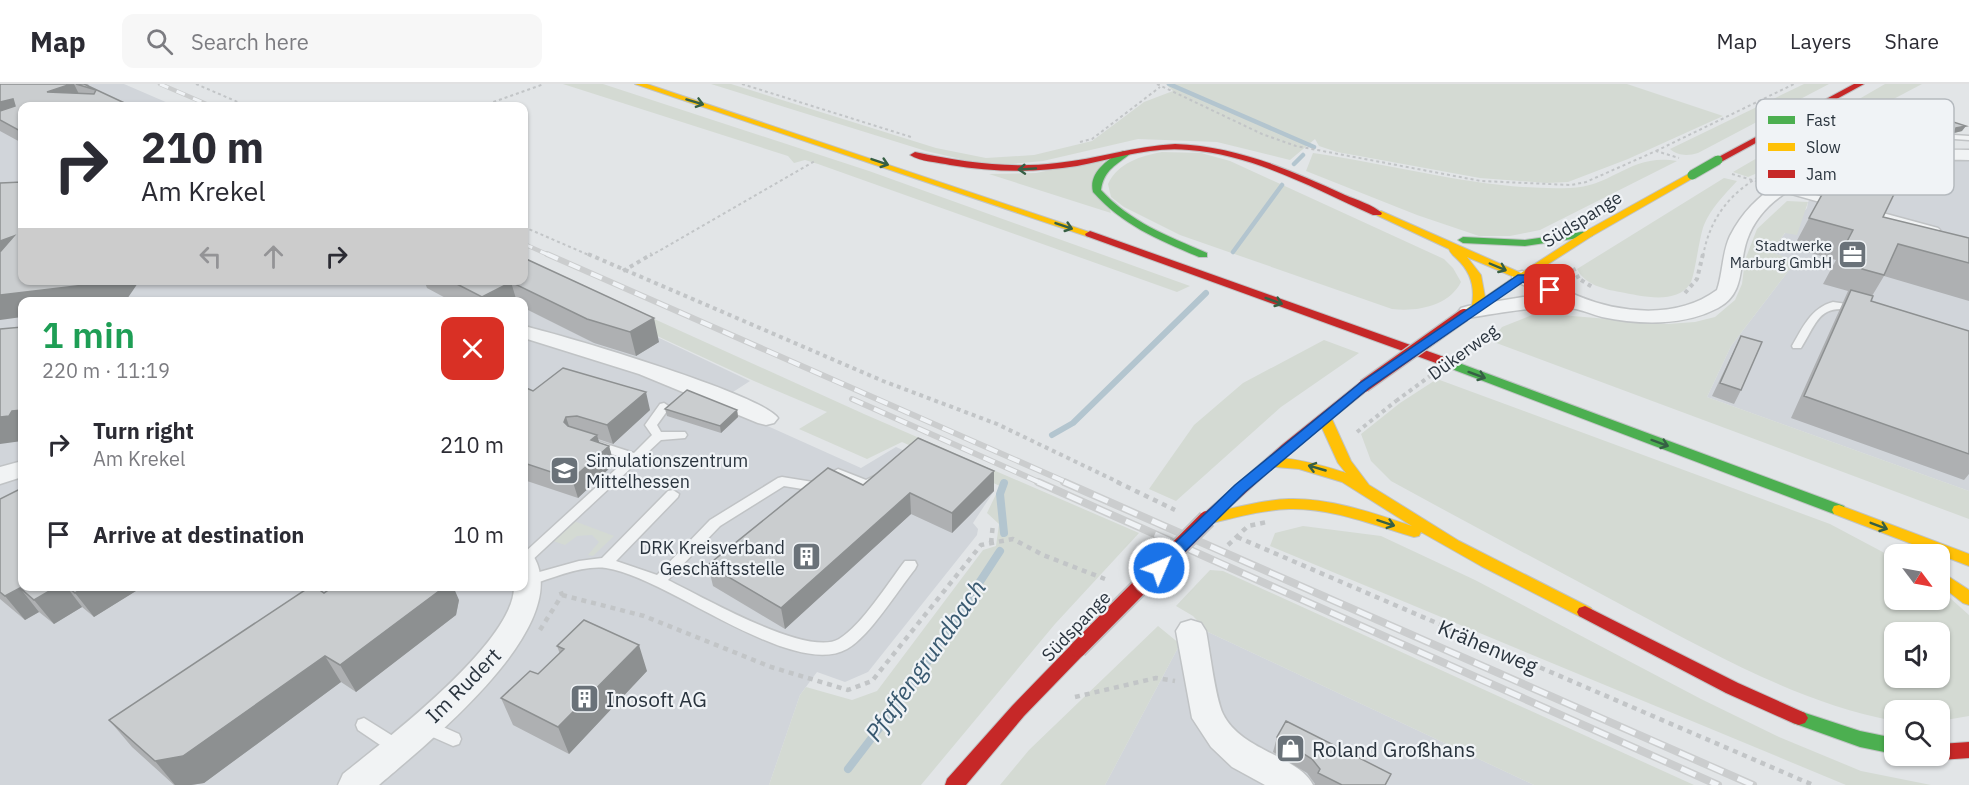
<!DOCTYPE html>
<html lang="en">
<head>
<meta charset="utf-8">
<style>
  :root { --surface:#fff; --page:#f7f7f7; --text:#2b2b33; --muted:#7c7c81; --line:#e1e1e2 }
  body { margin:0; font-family:"IBM Plex Sans",sans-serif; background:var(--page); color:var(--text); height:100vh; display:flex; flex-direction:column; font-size:22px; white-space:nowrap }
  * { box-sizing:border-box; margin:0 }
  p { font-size:20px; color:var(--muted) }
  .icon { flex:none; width:33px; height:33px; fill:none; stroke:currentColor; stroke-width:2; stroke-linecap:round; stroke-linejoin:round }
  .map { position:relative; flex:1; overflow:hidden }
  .drawer { position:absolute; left:18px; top:213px; width:510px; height:294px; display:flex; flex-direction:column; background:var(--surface); border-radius:12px; box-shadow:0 2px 4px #0004 }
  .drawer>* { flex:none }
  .guide { position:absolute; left:18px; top:18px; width:510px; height:183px; border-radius:12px; box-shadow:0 2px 4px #0004; background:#fff; color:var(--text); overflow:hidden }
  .needle { width:39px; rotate:122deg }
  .buttons { position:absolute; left:1884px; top:460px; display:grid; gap:12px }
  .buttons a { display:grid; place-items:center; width:66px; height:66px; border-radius:12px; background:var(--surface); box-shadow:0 2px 4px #0004; font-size:30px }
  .pin { position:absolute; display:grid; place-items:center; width:51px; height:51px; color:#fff; margin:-26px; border-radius:12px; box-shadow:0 3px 9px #0006 }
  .me { position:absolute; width:66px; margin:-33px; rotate:45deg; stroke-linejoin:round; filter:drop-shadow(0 0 4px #0008) }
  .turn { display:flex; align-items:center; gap:21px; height:126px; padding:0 24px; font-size:27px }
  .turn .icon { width:78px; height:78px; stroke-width:2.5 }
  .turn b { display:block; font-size:42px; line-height:51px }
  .lanes { display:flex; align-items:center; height:57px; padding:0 24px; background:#0003; justify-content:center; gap:30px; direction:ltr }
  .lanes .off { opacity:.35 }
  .round { display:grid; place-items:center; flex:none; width:63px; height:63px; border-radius:12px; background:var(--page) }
  .headline { display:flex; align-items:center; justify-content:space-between; height:102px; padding:0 24px }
  h1 { font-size:36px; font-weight:600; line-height:45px; color:#1e9e55 }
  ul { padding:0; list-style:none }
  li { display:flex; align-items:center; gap:18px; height:90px; padding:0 24px }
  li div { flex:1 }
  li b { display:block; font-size:22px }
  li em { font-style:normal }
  header { display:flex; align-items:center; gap:36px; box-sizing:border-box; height:84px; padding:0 30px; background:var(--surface); border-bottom:2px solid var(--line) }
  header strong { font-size:28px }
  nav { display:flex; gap:33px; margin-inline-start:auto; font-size:21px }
  .search { width:420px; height:54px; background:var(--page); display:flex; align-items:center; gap:15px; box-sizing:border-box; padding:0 21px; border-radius:12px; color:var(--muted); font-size:22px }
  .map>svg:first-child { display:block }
</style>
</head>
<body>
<header>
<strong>Map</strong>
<div class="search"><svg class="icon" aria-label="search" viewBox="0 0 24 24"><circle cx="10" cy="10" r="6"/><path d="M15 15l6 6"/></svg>Search here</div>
<nav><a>Map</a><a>Layers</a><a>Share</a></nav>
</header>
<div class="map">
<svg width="1969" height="701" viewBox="0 0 1969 701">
  <rect width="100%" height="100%" fill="#e2e5e7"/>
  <!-- built -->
  <path fill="#d1d5da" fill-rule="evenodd" d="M0 0H124L175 22H22V196H524V190L750 297 716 319 861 384 896 363 994 407 973 439 978 445 977 451 868 588 845 598 817 588 800 611 769 701H0ZM22 218H524V502H22Z
    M1944 75H1969V407L1707 313 1731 262 1796 177 1769 168 1807 124 1808 118 1827 99Z
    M1208 548 1534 701H1105L1180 560Z"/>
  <!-- green -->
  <path fill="#d4dad3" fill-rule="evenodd" d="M563 0H603L869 87 1190 202 1177 208 818 80 805 76 794 79 788 72Z
    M711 0H731L936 64 986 74 1034 71 1092 57 1144 18 1173 7 1166 0H1627L1723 32 1628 75 1568 98 1547 99 1480 94 1337 68 1319 62 1315 55 1290 76 1217 58 1138 55 1043 77 991 82 926 67Z
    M1804 0H1829L1698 69C1688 72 1678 72 1670 65Z
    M1885 0H1922L1814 57 1849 62 1797 72 1748 93 1733 88Z
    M1162 68 1201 69 1230 77 1444 175 1453 184 1461 198C1449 222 1417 228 1392 225L1180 151 1124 123 1111 113 1108 100C1118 79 1140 72 1162 68Z
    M1313 69C1398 81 1483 107 1570 104 1613 103 1630 69 1677 77L1540 146 1510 152H1479L1417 131 1306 87Z
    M1105 75 1096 89 1111 129 989 90 1036 89Z
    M1724 94 1737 97C1725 110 1711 124 1704 141 1699 153 1695 192 1690 200 1676 221 1641 212 1620 208 1604 205 1585 201 1577 185Z
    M1787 117 1808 118 1797 151 1785 149 1770 168 1796 177 1731 262 1707 313 1969 407V435L1491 257 1502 243 1537 229 1667 240 1695 238 1715 233 1735 216 1742 200 1745 176 1757 145Z
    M524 176 864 330 1139 449 1055 540 921 701H769L800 611 806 603 852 616 877 607 983 466 996 462 999 440 987 429 1000 402 902 358 867 375 799 345 827 328 754 297 524 190Z
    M1324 256 1359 269 1281 323 1176 417 1149 405 1194 341 1243 299Z
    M1437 295 1830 440 1894 474V516H1940V505L1969 531V632L1940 637V627H1894V637C1800 619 1716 571 1631 526 1551 483 1471 441 1391 397L1371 377 1361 350 1400 319ZM1894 549H1940V594H1894Z
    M574 437 614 452 593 472 588 471 599 458 592 451 577 452 565 461 553 457Z
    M1303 442 1381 452 1475 496 1701 615 1779 653 1861 687 1931 701H1846L1270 462 1275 449Z
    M1210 486 1223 487 1694 701H1534L1208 548 1193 532 1176 522Z
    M1158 542 1180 560 1105 701H1000L1029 666Z"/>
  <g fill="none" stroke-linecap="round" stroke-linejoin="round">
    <!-- stream-far2 -->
    <path stroke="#b3c5cf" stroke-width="4.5" d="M1169 0 1314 63
      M1294 80 1303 71
      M1233 168 1282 101"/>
    <!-- stream-far1 -->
    <path stroke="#b3c5cf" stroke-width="6" d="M1052 351 1073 339 1206 209"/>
    <!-- stream -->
    <path stroke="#b3c5cf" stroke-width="8" d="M1004 399 1000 410 1004 449
      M848 685 913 600 1000 467"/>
    <defs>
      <path id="lane" d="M1954 51 1969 52V56L1954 55Z
        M1780 101 1837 117 1838 119 1834 122 1777 106V102Z
        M1868 125 1938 144 1940 146 1935 149 1865 130V126Z
        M1833 218 1860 222 1861 224 1856 227C1819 219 1818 237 1801 264H1793L1792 262C1803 243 1811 224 1833 218Z
        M664 319 670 323 657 341 661 348H685L687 351 685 354 661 356 529 479 524 481V469L627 375 593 364 591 361 593 358 597 357 634 369 652 351 645 341 660 320Z
        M838 385 866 396 876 391 882 395 871 405 867 406 839 394 815 407 784 402 720 442 668 496C701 512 808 574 839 555 862 541 888 499 905 477H915L917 481 915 485C898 506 870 552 847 565 792 596 667 493 606 484 582 481 553 494 530 501L524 497 525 492 579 477 602 474 668 407 673 406 679 410 678 413 616 477 657 491 710 436 778 394 782 393 813 398Z
        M364 634 404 659 406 664 404 669 398 671 392 669 358 646 356 641 358 636Z
        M425 635 459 650 461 655 459 660 453 662 419 647 417 642 419 637Z"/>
      <path id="street" d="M1969 66V76C1901 75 1775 77 1747 156 1738 182 1746 209 1718 224 1684 242 1640 241 1602 233 1594 231 1585 227 1576 225 1545 220 1500 229 1468 234L1461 232 1458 228 1461 224 1468 222 1523 213H1549L1515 197 1512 193 1515 189 1522 187C1541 192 1559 204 1578 212 1621 230 1678 235 1717 206 1723 189 1722 169 1730 152 1773 67 1887 65 1969 66Z
        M524 242C562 251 762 310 778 334L774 339 766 341 758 339 639 290 524 254Z
        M22 377V393L0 400V383Z
        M524 470 534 473C574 544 426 660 379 701H338L343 690C384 657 516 557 514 502H524Z
        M1191 536 1201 539 1206 547C1210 567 1215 613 1223 630 1241 667 1299 672 1313 701H1265L1232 683 1211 663 1192 634 1176 547 1181 539Z"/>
      <path id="fast" d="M1123 67 1131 69C1117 81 1104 85 1101 106 1130 138 1168 152 1207 169V173H1199C1159 156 1122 141 1093 108 1088 89 1108 75 1123 67Z
        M1588 147 1593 150 1592 152 1525 162 1463 159 1458 156 1463 153 1525 156Z
        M1440 272 1844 422 1846 426 1844 430H1834L1436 279 1434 276Z
        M1799 627 1860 647 1894 654V670L1860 663 1793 639 1790 634 1793 629Z"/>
      <path id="slow" d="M635 0H647L1095 150 1090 153 1086 152Z
        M1692 88 1697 91 1695 93 1592 152 1464 234 1458 231 1472 221C1475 203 1471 188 1457 175 1453 171 1450 169 1449 165L1372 129 1373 127H1381L1521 189 1584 148ZM1467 173 1514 193 1485 213 1481 191Z
        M1324 329 1331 333 1351 377 1369 401 1459 457 1591 524 1593 528 1591 532 1585 534 1579 532 1481 482 1421 448 1419 452 1414 453C1373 441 1333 424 1289 425 1261 426 1234 434 1207 440L1202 439 1200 435 1202 431 1207 430C1234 424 1262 416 1289 415 1332 414 1372 429 1412 442L1342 398 1299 385 1265 382 1263 379C1275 366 1330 384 1346 389L1338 379 1317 333Z
        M1839 421 1969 470V482L1834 430 1832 426 1834 422Z
        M1940 487 1969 506V521L1963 519 1940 501Z"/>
      <path id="jam" d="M1854 0H1864L1721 78 1713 76Z
        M1175 60C1236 62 1291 86 1345 111 1357 116 1373 121 1382 129L1381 131H1373C1315 105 1255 71 1189 66 1151 62 1114 75 1077 82 1035 89 992 88 950 81 938 78 920 78 910 71L915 68C962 78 1009 85 1057 79 1097 75 1135 62 1175 60Z
        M1090 147 1444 273 1446 276 1444 279H1436L1086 152 1085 150Z
        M1364 298 1370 302 1369 305 1293 366 1212 439H1202L1200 435 1202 431 1283 360 1359 299Z
        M1585 522 1738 599 1805 629 1808 634 1805 639 1799 641 1793 639 1726 609 1579 532 1577 528 1579 524Z
        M1078 558 1084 560 1086 565 1084 570 1024 632 966 701H945L947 695 1012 622 1072 560Z
        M1969 658V674L1940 676 1933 672H1940V660Z"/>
    </defs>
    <!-- lane casing -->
    <use href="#lane" stroke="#c0c3c5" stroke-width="3"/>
    <!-- street casing -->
    <use href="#street" stroke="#c0c3c5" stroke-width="3"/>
    <!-- fast casing -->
    <use href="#fast" stroke="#c0c3c5" stroke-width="2"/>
    <!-- slow casing -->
    <use href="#slow" stroke="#c0c3c5" stroke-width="2"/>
    <!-- jam casing -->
    <use href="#jam" stroke="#c0c3c5" stroke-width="2"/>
    <!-- path-far2 -->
    <path stroke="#c2c5c7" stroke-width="2" stroke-dasharray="3 3" stroke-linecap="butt" d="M196 0 247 22
      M742 0 911 53
      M1157 0 1262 50 1296 62 1481 97 1571 101 1586 98 1656 67 1679 74
      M482 22 544 0
      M1080 58 1092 55 1160 3
      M1656 67 1794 0
      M1732 90 1762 99
      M524 143 591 172
      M650 172 815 77
      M1703 172C1714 110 1761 86 1816 69"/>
    <!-- path-far1 -->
    <path stroke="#c2c5c7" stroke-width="4" stroke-dasharray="4 4" stroke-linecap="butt" d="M588 170 883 297 997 340 1120 399
      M1573 184 1580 197
      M623 187 652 170
      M1581 196 1594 204
      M1685 209 1697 195 1703 170
      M1357 348 1396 317"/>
    <!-- path -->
    <path stroke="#c2c5c7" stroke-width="4.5" stroke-dasharray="5 5" stroke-linecap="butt" d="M1117 398 1175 426
      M1237 453 1813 701
      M991 459 993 440
      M562 511 644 532 771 583 848 606 872 597 981 461 1013 455 1043 471 1105 495
      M540 546 562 511 559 503
      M1075 613 1156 594 1175 597"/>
    <!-- lane -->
    <use href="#lane" fill="#f1f3f4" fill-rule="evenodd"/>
    <!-- street -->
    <use href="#street" fill="#f1f3f4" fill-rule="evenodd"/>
    <!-- fast -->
    <use href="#fast" fill="#4caf50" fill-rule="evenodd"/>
    <!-- slow -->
    <use href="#slow" fill="#ffc107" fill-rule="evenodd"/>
    <!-- jam -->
    <use href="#jam" fill="#c62828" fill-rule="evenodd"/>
    <defs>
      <path id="rail-far2" d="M160 0 211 22
        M524 160 551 172"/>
      <path id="rail-far1" d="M547 170 1068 399
        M852 315 1041 399"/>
      <path id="rail" d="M1038 398 1718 701
        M1064 398 1753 701"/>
    </defs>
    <!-- rail-far2 casing -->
    <use href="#rail-far2" stroke="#cbcdce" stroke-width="4.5"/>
    <!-- rail-far1 casing -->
    <use href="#rail-far1" stroke="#cbcdce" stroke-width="6"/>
    <!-- rail casing -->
    <use href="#rail" stroke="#cbcdce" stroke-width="8"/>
    <!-- rail-far2 -->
    <use href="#rail-far2" stroke="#f0f3f6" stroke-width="3" stroke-dasharray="9" stroke-linecap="butt"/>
    <!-- rail-far1 -->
    <use href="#rail-far1" stroke="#f0f3f6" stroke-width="4" stroke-dasharray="12" stroke-linecap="butt"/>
    <!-- rail -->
    <use href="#rail" stroke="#f0f3f6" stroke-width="5" stroke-dasharray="16" stroke-linecap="butt"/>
    <defs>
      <path id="fast-bridge" d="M1692 91 1718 76"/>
      <path id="jam-bridge-far1" d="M1364 302 1464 231"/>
      <path id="jam-bridge" d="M1078 565 1207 435"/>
    </defs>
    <!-- fast-bridge casing -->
    <use href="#fast-bridge" stroke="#c0c3c5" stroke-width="11" stroke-linecap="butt"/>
    <!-- jam-bridge-far1 casing -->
    <use href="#jam-bridge-far1" stroke="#c0c3c5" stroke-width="15" stroke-linecap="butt"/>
    <!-- jam-bridge casing -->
    <use href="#jam-bridge" stroke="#c0c3c5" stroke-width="20" stroke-linecap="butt"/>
    <!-- path-bridge-far1 -->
    <path stroke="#c2c5c7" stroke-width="4" stroke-dasharray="4 4" stroke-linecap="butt" d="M1396 317 1498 242"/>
    <!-- path-bridge -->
    <path stroke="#c2c5c7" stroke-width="4.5" stroke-dasharray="5 5" stroke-linecap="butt" d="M1228 461 1248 442 1267 438"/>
    <!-- fast-bridge -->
    <use href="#fast-bridge" stroke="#4caf50" stroke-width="9"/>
    <!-- jam-bridge-far1 -->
    <use href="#jam-bridge-far1" stroke="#c62828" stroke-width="12"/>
    <!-- jam-bridge -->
    <use href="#jam-bridge" stroke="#c62828" stroke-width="16"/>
  </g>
  <!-- wall -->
  <path fill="#aeb0b2" d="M0 0H88L90 3 131 22H22V59L0 47Z
    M1901 38 1962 47 1954 49 1952 52 1925 64 1898 43Z
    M1894 106 1883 133 1969 154V217L1884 192 1872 212 1871 217 1969 247V390L1964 396 1791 334 1848 207 1823 200 1836 176 1793 164 1809 134 1873 109Z
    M424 196H524L659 258 636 272 594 259 524 224V218H453L427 204Z
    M1741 252V306L1734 320 1712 312Z
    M524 303 533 307 650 326 613 360 598 355 599 359 609 362 614 380 578 414 524 396Z
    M665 325 737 326 738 333 721 349 667 332Z
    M863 401 994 407 952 449 911 430 785 545 713 502 708 481Z
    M0 415 22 502H144L94 533 82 523 54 540 39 528 25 536 0 515Z
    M324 509 459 516 456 531 356 608 341 598 204 699 191 701H174L132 663 109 636Z
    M557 562 647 587 569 670 513 641 501 614 538 590 560 570Z
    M1277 653 1391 690 1386 701H1314L1315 700 1307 689 1273 668Z"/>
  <!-- shaded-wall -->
  <path fill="#8d9091" d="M71 0H74L81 14 47 8Z
    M13 15 21 30 0 36V18Z
    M1966 42 1962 47 1954 49 1952 52 1925 64 1929 58 1956 44Z
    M14 152 0 185V157Z
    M111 196H140L125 218H22V233L0 236V211Z
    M368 196H378L369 200Z
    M511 198 517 218H483L482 213Z
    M654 234 659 258 636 272 630 248Z
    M646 308 650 326 613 360 607 341Z
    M22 326V357L0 360V333L12 327Z
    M737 326 738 333 721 349 720 342Z
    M566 333 572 351 564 338Z
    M597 351 602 368 609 362 614 380 578 414 572 395 591 356Z
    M994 387V407L952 449V429Z
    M910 409 911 430 785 545 781 524Z
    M58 502H66L82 523 54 540 34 516Z
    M86 502H144L94 533 75 509Z
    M444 502H453L459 516 456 531 356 608 340 581Z
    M20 504 39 528 25 536 5 512Z
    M639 561 647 587 569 670 558 643Z
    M325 572 341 598 204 699 191 701H175L155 677Z"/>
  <!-- building -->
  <path fill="#cacdcf" stroke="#8d9091" stroke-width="1.5" d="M0 0H71L47 8 94 10 96 6 76 0H84L131 22H22V48L0 36V27L15 22 13 15 0 18Z
    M1922 28 1966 42 1956 44 1955 47 1929 58 1901 38Z
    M22 98V196H111L110 198 0 211V168L14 152 0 157V99Z
    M1829 98 1873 110 1877 102 1896 106 1883 133 1969 154V179L1898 160 1884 191 1862 185 1866 176 1841 169 1853 146 1809 134Z
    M524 174 654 234 630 248 587 235 511 198 482 213 449 196H524Z
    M1851 206 1873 212 1871 217 1969 247V370L1804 312Z
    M22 243V326L12 327 9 332 0 333V245Z
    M1741 252 1762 258 1741 306 1720 299Z
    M563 284 646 308 607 341 577 332 566 333 564 338 568 342 597 351 591 356 609 362 572 395 524 379V303L533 307Z
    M687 306 737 326 720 342 665 325Z
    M918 354 994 387 952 429 910 409 781 524 708 481 828 384 863 401Z
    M22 404V502H58L34 516 20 504 5 512 0 508V415Z
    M67 502H86L75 509Z
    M311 502H314L324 509 334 502H444L443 504 340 581 325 572 183 672 155 677 109 636Z
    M584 536 639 561 558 643 501 614 530 587 538 590 564 565 557 562Z
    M1286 637 1391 690 1385 701H1342L1318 689 1320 685 1312 675 1277 653Z"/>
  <!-- one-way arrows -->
  <defs><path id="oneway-shaft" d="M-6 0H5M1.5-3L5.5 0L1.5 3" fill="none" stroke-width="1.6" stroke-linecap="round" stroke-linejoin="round" transform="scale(1.5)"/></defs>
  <g stroke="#365f44">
    <use href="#oneway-shaft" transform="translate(695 18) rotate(17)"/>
    <use href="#oneway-shaft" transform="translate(880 78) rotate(19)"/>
    <use href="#oneway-shaft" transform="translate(1027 85) rotate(176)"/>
    <use href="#oneway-shaft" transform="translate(1064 142) rotate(19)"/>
    <use href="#oneway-shaft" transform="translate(1498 183) rotate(23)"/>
    <use href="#oneway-shaft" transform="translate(1274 217) rotate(20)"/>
    <use href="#oneway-shaft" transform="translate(1477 291) rotate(20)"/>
    <use href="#oneway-shaft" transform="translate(1660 359) rotate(20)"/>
    <use href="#oneway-shaft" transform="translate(1317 384) rotate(-164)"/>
    <use href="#oneway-shaft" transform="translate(1386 439) rotate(18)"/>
    <use href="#oneway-shaft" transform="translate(1879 442) rotate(21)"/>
  </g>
  <!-- route -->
  <path fill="#1a73e8" stroke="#114b97" stroke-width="1.5" d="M1518 191H1526L1555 206 1546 209 1523 198 1369 304 1245 408 1164 488H1153L1151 484 1153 480 1235 401 1360 299Z"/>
  <!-- icons -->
  <defs>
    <symbol id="office-square" viewBox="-11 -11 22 22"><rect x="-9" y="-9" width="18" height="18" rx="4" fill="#6a7279" stroke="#f0f3f6"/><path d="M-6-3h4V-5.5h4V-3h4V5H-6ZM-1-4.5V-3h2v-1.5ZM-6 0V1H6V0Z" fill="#fff"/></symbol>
    <symbol id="school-square" viewBox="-11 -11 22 22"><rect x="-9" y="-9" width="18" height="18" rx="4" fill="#6a7279" stroke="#f0f3f6"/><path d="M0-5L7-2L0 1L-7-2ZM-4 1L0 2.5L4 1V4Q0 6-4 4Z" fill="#fff"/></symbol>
    <symbol id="building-square" viewBox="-11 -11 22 22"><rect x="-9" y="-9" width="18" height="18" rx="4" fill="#6a7279" stroke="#f0f3f6"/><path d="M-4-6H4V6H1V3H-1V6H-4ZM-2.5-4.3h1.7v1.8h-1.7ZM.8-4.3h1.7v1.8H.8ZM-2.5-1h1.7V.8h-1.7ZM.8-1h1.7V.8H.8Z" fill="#fff"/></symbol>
    <symbol id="shop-square" viewBox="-11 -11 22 22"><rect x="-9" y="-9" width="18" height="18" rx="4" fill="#6a7279" stroke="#f0f3f6"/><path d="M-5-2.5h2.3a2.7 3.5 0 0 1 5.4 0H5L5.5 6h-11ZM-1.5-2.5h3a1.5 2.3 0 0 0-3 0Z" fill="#fff"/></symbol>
  </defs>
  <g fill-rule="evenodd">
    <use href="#office-square" x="1836" y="154" width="33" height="33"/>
    <use href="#school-square" x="548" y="370" width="33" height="33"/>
    <use href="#building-square" x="790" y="456" width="33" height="33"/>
    <use href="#building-square" x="568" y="598" width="33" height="33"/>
    <use href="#shop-square" x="1274" y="648" width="33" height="33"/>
  </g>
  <g text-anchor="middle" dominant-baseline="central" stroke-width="4.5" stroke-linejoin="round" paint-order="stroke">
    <!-- far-poi labels -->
    <g font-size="15" fill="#2a343e" stroke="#f0f3f6" text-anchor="end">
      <text x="1832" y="161">Stadtwerke<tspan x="1832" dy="17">Marburg GmbH</tspan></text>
    </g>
    <!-- street labels -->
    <g font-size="18" fill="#2a343e" stroke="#f0f3f6">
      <text transform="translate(1582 135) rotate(-32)">Südspange</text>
      <text transform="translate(1463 268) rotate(-36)">Dükerweg</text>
      <text transform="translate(1076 542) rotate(-46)">Südspange</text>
    </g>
    <!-- poi labels -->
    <g font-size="18" fill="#2a343e" stroke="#f0f3f6" text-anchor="start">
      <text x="586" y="376">Simulationszentrum<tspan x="586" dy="21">Mittelhessen</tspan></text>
      <text x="785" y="463" text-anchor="end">DRK Kreisverband<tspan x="785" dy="21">Geschäftsstelle</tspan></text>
    </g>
    <!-- near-street labels -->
    <g font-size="21" fill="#2a343e" stroke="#f0f3f6">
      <text transform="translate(1488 562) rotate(23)">Krähenweg</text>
      <text transform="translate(463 601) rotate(-45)">Im Rudert</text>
    </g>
    <!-- near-poi labels -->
    <g font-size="21" fill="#2a343e" stroke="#f0f3f6" text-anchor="start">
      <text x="606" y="615">Inosoft AG</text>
      <text x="1312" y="665">Roland Großhans</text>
    </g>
    <!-- near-water labels -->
    <g font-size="24" font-style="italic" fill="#38586f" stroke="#f0f3f6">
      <text transform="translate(925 576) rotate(-55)">Pfaffengrundbach</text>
    </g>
  </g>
  <!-- legend -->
  <rect x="1756" y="15" width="198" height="96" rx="9" fill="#f0f3f6" stroke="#b5babf" stroke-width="1.5"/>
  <rect x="1768" y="32" width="27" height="8" fill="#4caf50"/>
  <rect x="1768" y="59" width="27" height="8" fill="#ffc107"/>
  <rect x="1768" y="86" width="27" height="8" fill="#c62828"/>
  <g font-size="16" fill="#2a343e">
    <text x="1806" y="42">Fast</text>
    <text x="1806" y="69">Slow</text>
    <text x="1806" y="96">Jam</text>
  </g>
</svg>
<div class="buttons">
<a><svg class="needle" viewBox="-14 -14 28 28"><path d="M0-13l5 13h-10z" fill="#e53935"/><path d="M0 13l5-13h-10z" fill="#7c7c81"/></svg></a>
<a><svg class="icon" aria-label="sound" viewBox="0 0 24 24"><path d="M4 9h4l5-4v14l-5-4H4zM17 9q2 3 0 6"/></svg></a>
<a><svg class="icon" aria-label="search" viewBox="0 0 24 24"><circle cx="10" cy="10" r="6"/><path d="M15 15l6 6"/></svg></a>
</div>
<div class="pin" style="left:1550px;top:206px;background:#d93025"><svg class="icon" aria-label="arrive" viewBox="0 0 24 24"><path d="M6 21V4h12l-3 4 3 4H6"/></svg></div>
<svg class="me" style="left:1159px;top:484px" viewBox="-20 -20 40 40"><circle r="17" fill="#1a73e8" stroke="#fff" stroke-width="3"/><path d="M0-11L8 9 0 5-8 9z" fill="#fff"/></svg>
<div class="guide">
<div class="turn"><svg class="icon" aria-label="right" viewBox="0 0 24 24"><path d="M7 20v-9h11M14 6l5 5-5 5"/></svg><div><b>210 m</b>Am Krekel</div></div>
<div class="lanes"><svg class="icon off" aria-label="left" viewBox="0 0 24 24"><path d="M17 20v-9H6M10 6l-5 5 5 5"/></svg><svg class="icon off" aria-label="ahead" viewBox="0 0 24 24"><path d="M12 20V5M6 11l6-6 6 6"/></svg><svg class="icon" aria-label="right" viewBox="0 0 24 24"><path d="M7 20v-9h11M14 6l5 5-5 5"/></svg></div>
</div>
<section class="drawer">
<div class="headline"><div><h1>1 min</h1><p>220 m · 11:19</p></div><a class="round" style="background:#d93025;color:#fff"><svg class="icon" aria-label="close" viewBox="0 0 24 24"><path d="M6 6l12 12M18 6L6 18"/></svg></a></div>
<ul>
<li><svg class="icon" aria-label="right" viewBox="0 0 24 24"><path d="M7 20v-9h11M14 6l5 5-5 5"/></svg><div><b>Turn right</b><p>Am Krekel</p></div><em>210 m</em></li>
<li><svg class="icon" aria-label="arrive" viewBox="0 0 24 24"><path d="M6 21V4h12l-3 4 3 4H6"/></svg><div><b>Arrive at destination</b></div><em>10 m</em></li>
</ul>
</section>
</div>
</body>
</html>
